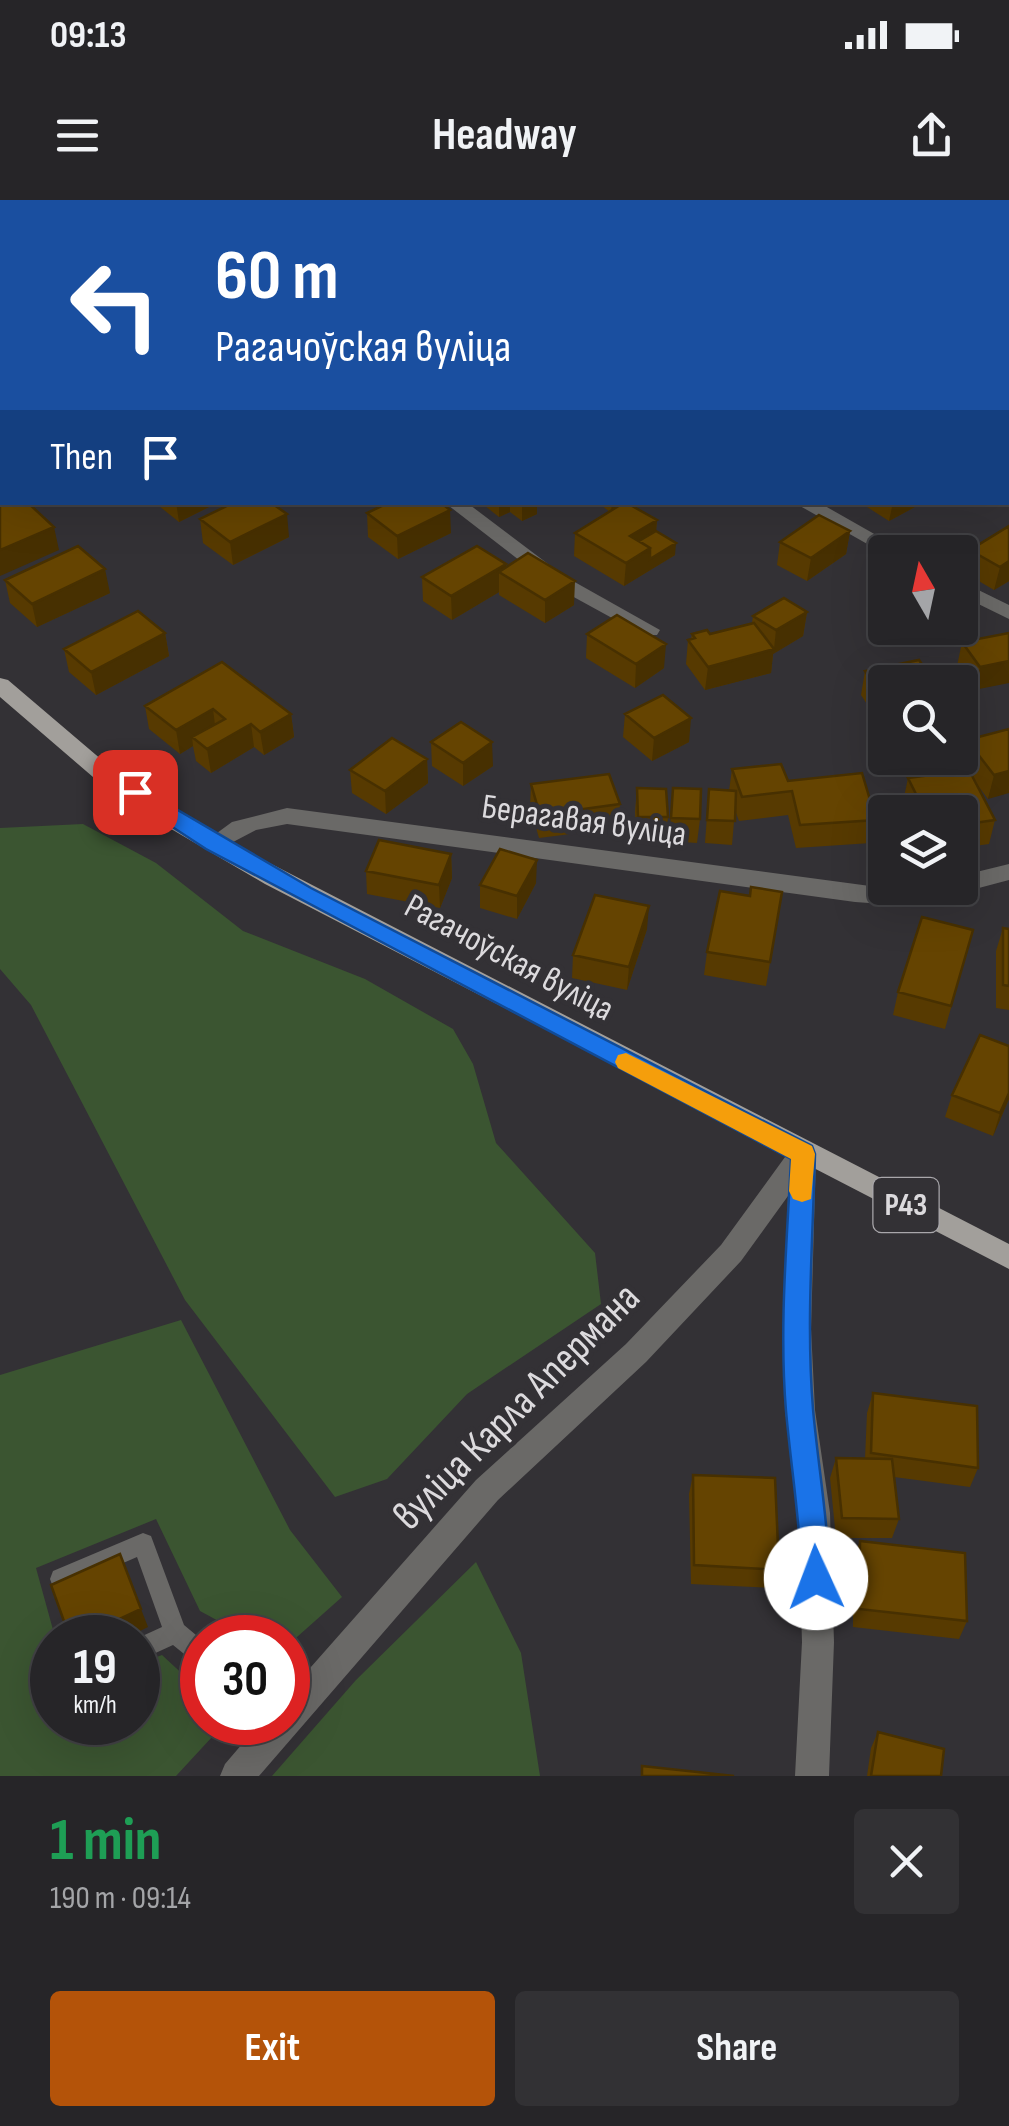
<!DOCTYPE html>
<html lang="en">
<head>
<meta charset="utf-8">
<style>
  :root { --surface:#262528; --page:#323134; --text:#f1f3f6; --muted:#a4a5a8; --line:#424245; --accent:#b45309 }
  body { margin:0; font-family:"Sofia Sans Condensed",sans-serif; background:var(--page); color:var(--text); height:100vh; display:flex; flex-direction:column; font-size:38px; white-space:nowrap }
  * { box-sizing:border-box; margin:0 }
  p { font-size:32px; color:var(--muted) }
  .icon { flex:none; width:55px; height:55px; fill:none; stroke:currentColor; stroke-width:2; stroke-linecap:round; stroke-linejoin:round }
  .map { position:relative; height:1576px; overflow:hidden }
  .panel { display:flex; flex-direction:column; background:var(--surface); flex:1 }
  .panel>* { flex:none }
  .hud { position:absolute; left:0px; top:0px; width:1010px; height:305px; box-shadow:0 10px 40px #0002,0 0 0 2px var(--line); background:#1a4fa0; color:#fff; overflow:hidden }
  .needle { width:65px; rotate:351deg }
  .buttons { position:absolute; left:868px; top:335px; display:grid; gap:20px }
  .buttons a { display:grid; place-items:center; width:110px; height:110px; border-radius:10px; background:var(--surface); box-shadow:0 10px 40px #0002,0 0 0 2px var(--line); font-size:50px }
  .speed { position:absolute; left:30px; top:1415px; display:flex; gap:20px; font-size:50px; font-weight:700; text-align:center }
  .speed>* { display:grid; place-content:center; width:130px; height:130px; border-radius:50%; background:var(--surface); box-shadow:0 10px 40px #0002,0 0 0 2px var(--line); line-height:1 }
  .speed small { font-size:25px; font-weight:400 }
  .speed .limit { border:15px solid #d22; background:#fff; color:#111 }
  .pin { position:absolute; display:grid; place-items:center; width:85px; height:85px; color:#fff; margin:-42px; border-radius:20px; box-shadow:0 5px 15px #0006 }
  .me { position:absolute; width:110px; margin:-55px; rotate:358deg; stroke-linejoin:round; filter:drop-shadow(0 0 8px #0008) }
  .turn { display:flex; align-items:center; gap:35px; height:210px; padding:0 50px; font-size:45px }
  .turn .icon { width:130px; height:130px; stroke-width:2.5 }
  .turn b { display:block; font-size:70px; line-height:85px }
  .then { display:flex; align-items:center; height:95px; padding:0 50px; background:#0003; gap:20px; font-size:38px }
  .round { display:grid; place-items:center; flex:none; width:105px; height:105px; border-radius:10px; background:var(--page) }
  .headline { display:flex; align-items:center; justify-content:space-between; height:170px; padding:0 50px }
  h1 { font-size:60px; font-weight:700; line-height:75px; color:#1e9e55 }
  .primary-button { display:flex; gap:20px; margin-top:auto; padding:20px 50px }
  .primary-button a { flex:1; height:115px; border-radius:10px; background:var(--accent); color:#fff; font-size:40px; font-weight:700; line-height:115px; text-align:center }
  .primary-button a+a { background:var(--page); color:var(--text) }
  .status { display:flex; justify-content:space-between; align-items:center; height:70px; padding:0 50px; background:var(--surface); direction:ltr }
  .status svg { height:28px; fill:currentColor }
  header { display:flex; justify-content:space-between; align-items:center; height:130px; padding:0 50px; background:var(--surface); font-size:45px; font-weight:700 }
  .map>svg:first-child { display:block }
</style>
</head>
<body>
<div class="status"><b>09:13</b><svg viewBox="0 0 49 12"><path d="M0 12V9h3v3zM5 12V6h3v6zM10 12V3h3v9zM15 12V0h3v12zM26 1h20v11H26zM47 4h2v5h-2z"/></svg></div>
<header><svg class="icon" aria-label="menu" viewBox="0 0 24 24"><path d="M4 6h16M4 12h16M4 18h16"/></svg>Headway<svg class="icon" aria-label="share" viewBox="0 0 24 24"><path d="M12 15V3M7 8l5-5 5 5M5 13v7h14v-7"/></svg></header>
<div class="map">
<svg width="1009" height="1576" viewBox="0 0 1009 1576">
  <rect width="100%" height="100%" fill="#333135"/>
  <!-- green -->
  <path fill="#3b5531" d="M83 624 156 663 243 731 365 779 453 829 473 864 496 943 595 1053 601 1104 467 1194 387 1279 335 1297 185 1100 31 805 0 769V628Z
    M181 1120 290 1330 342 1397 288 1445V1438L248 1437 200 1411 156 1319 36 1368 55 1437 52 1522H138V1464L162 1455 202 1492V1522L225 1523 176 1576H0V1175Z
    M476 1362 521 1453 540 1576H272L356 1480Z"/>
  <g fill="none" stroke-linecap="round" stroke-linejoin="round">
    <!-- service -->
    <path fill="#6a6967" fill-rule="evenodd" d="M86 0H98L100 2H88Z
      M143 1333 151 1336 184 1425 202 1440V1465L194 1462 173 1445 138 1461V1438L162 1427 137 1357 61 1390 53 1387 50 1379 53 1371Z"/>
    <!-- minor -->
    <path fill="#6a6967" fill-rule="evenodd" d="M941 0H962L963 2H943Z
      M1008 20H1009V30H1008Z
      M1008 194H1009V204H1008Z
      M2 210V222L0 223V211Z
      M444 302H466L564 376 660 430 657 435H643L550 384Z
      M793 302H818L906 352 885 354Z
      M960 381 1009 405V419L960 395Z
      M287 608 885 688H960V676L1009 664V680L911 706 855 702 287 624 256 630 214 652 202 644 232 622Z
      M803 943 813 946 816 954 811 1129 815 1210 830 1313 834 1442 829 1576H795L802 1442 798 1313 785 1210 783 1129 788 996 741 1061 646 1162 498 1300 259 1576H220L225 1564 261 1522H288V1493L476 1280 626 1144 721 1045 793 946Z"/>
    <!-- primary -->
    <path fill="#a29f9b" fill-rule="evenodd" d="M0 478 8 480 109 566 223 639 1009 1044V1069L265 684 149 616 93 577 0 497Z"/>
  </g>
  <!-- wall -->
  <path fill="#573a01" d="M155 0H265V2H158Z
    M276 0H352V2H279Z
    M500 0H600V2H501Z
    M1009 132V183L1008 184V133Z
    M1008 214H1009V257L1008 256Z
    M154 302H219L179 322Z
    M480 302H537V314L522 321 510 312 499 317Z
    M597 302H632L629 304 657 320 656 331 675 355 624 386 574 356 575 333 610 312Z
    M868 302H924L889 321 867 307Z
    M367 313 451 333 398 359 368 337Z
    M200 319 289 337 233 365 203 343Z
    M1009 326V381L994 390 965 373 970 350Z
    M850 331 846 354 807 381 777 365 780 342Z
    M506 364V367L574 405 545 423 499 395V392L452 420 423 401 422 377Z
    M885 379V424L866 415 870 392Z
    M5 380 110 393 37 427 10 403Z
    M807 412 803 436 773 454 771 473 705 490 686 464 688 440 691 439 692 434H710L752 423 753 416Z
    M165 433 169 456 96 495 69 472 64 449Z
    M1009 433 974 490 957 466 962 442Z
    M587 434 664 468 635 488 586 458Z
    M865 471 885 482V532L861 495Z
    M145 506 291 514 294 537 264 555 254 547 211 573 196 561 193 546 180 554 149 529Z
    M625 514 689 542 652 561 623 537Z
    M1009 529 988 599 976 583 995 620 989 644 960 648V612H908L903 602 908 578 966 570 961 563 967 540Z
    M431 542 493 566 463 586 432 566Z
    M427 559 428 583 386 614 352 593 350 570Z
    M732 569 788 581 876 620 871 643 796 648 788 615 739 621 735 610 732 645 705 643 709 589 729 591Z
    M531 584 620 604 618 628 539 638 530 607Z
    M637 588 668 617 666 641H637L635 612Z
    M673 588 700 619 697 643 669 641Z
    M883 631H885V656L880 643Z
    M451 654 452 678 440 708 367 694 366 671Z
    M536 683 517 719 480 708V685Z
    M782 692 766 786 704 775 707 752 750 696Z
    M1003 728 1009 729V810L996 808V751Z
    M647 729 627 790 572 778 573 755Z
    M973 730 945 829 893 815 898 792Z
    M952 895 1009 899 993 936 945 917Z
    M873 1193 978 1268 970 1287 894 1277 899 1319 892 1338H836L830 1278 836 1258 865 1259 867 1213Z
    M693 1275 779 1370 774 1388 691 1384 689 1294Z
    M860 1341 967 1421 959 1439 853 1427V1360Z
    M878 1532 941 1576H867L871 1548Z"/>
  <!-- shaded-wall -->
  <path fill="#473001" d="M172 0H207V2H172Z
    M224 0H265V2H225Z
    M317 0H352V2H310Z
    M574 0H600V2H574Z
    M795 0H819L812 2H795Z
    M2 172V196L0 197V173Z
    M2 274V300L0 301V275Z
    M176 302H219L179 322Z
    M499 302H510V312L499 317Z
    M522 302H537V314L522 321Z
    M612 302H632L611 313Z
    M893 302H924L889 321Z
    M450 310 451 333 398 359 397 336Z
    M287 314 289 337 233 365 230 342Z
    M657 320 655 343 639 353 630 336Z
    M54 327 59 350 0 376V350Z
    M850 331 846 354 807 381 811 358Z
    M676 343 675 355 624 386 626 363 650 348Z
    M1009 361V381L994 390 1000 367Z
    M506 364V376L499 372V392L452 420 451 396Z
    M105 369 110 393 37 427 32 404Z
    M575 381 574 405 545 423V400Z
    M807 412 803 436 773 454 771 473 705 490 708 467 774 449 776 430Z
    M165 433 169 456 96 495 91 472Z
    M666 444 664 468 635 488 636 464Z
    M1009 461V483L974 490 980 467Z
    M974 494 972 506 960 508 962 496Z
    M213 509 216 533 192 537 193 546 180 554 176 530Z
    M291 514 294 537 264 555 260 532Z
    M691 518 689 542 652 561 654 538Z
    M251 524 254 547 211 573 207 549Z
    M492 542 493 566 463 586V563Z
    M427 559 428 583 386 614 385 591Z
    M1009 571V593L988 599 994 575Z
    M451 654 452 678 440 708 439 685Z
    M537 660 536 683 517 719V696Z
    M649 706 647 729 627 790 629 767Z
    M1009 893V899L993 936 1000 913Z
    M141 1409 148 1427 126 1438H79Z"/>
  <!-- building -->
  <path fill="#654401" stroke="#473001" stroke-width="2.5" d="M508 0H558L551 2H542L539 1 534 2H501Z
    M652 0H686L690 2H655Z
    M700 0H749L742 2H704Z
    M0 106 2 107V134L0 135Z
    M0 146 2 147V172L0 173Z
    M0 238 2 240V274L0 275Z
    M9 302H27L54 327 0 350V306Z
    M235 302H270L287 314 230 342 200 319Z
    M390 302H440L450 310 397 336 367 313Z
    M625 302 657 320 630 336 650 348 626 363 575 333Z
    M819 315 850 331 811 358 780 342Z
    M1009 326V361L1000 367 970 350Z
    M656 331 676 343 650 359V348L639 341Z
    M78 346 105 369 32 404 5 380Z
    M477 346 506 364 451 396 422 377Z
    M528 353 575 381 545 400 499 372Z
    M885 379V398L870 392Z
    M784 398 807 412 776 430 753 416Z
    M138 411 165 433 91 472 64 449Z
    M617 415 666 444 636 464 587 434Z
    M754 423 774 449 708 467 688 440 695 438 692 434 707 430 710 434Z
    M1009 433V461L980 467 962 442Z
    M919 460 934 482H885V501L865 471Z
    M222 462 291 514 260 532 251 524 207 549 192 537 225 519 213 509 176 530 145 506Z
    M967 482 974 494 962 496 960 493V484Z
    M663 495 691 518 654 538 625 514Z
    M461 522 492 542 463 563 431 542Z
    M1009 529V571L994 575 967 540Z
    M392 538 427 559 385 591 350 570Z
    M781 564 788 581 862 573 876 620 800 625 792 591 742 597 732 569Z
    M969 570 995 620 960 625V612H925L908 578Z
    M609 574 620 604 540 615 531 584Z
    M637 588 666 589 668 617H638Z
    M673 588 701 589 700 619 671 618Z
    M709 589 736 591 735 621 707 620Z
    M379 640 451 654 439 685 366 671Z
    M500 649 537 660 517 696 480 685Z
    M751 687 782 692 770 762 707 752 720 691 750 696Z
    M595 695 649 706 629 767 573 755Z
    M922 717 973 730 951 806 898 792Z
    M1003 728 1009 729V786L1003 785Z
    M980 835 1009 846V893L1000 913 952 895Z
    M873 1193 977 1206 978 1268 871 1253Z
    M836 1258 892 1259 899 1319 842 1318Z
    M693 1275 775 1278 779 1370 694 1365Z
    M860 1341 965 1353 967 1421 859 1409Z
    M120 1354 141 1409 79 1438H70L51 1385Z
    M878 1532 944 1549 941 1576H871Z
    M642 1566 734 1576H642Z"/>
  <!-- route -->
  <path fill="#1a73e8" stroke="#114b97" stroke-width="2.5" d="M135 585 311 688 812 946 815 954C813 1038 806 1124 813 1209 818 1265 828 1320 830 1378L826 1388 816 1392 806 1388 802 1378C800 1321 791 1267 786 1211 779 1127 787 1042 791 959L206 649 128 598 125 592 128 587Z"/>
  <!-- slow -->
  <path fill="#f59e0b" d="M626 853 812 946 815 954 811 999 802 1002 793 999 789 991 791 959 618 868 615 862 618 855Z"/>
  <g text-anchor="middle" dominant-baseline="central" stroke-width="10" stroke-linejoin="round" paint-order="stroke">
    <!-- shield labels -->
    <rect fill="#333135" stroke="#a9a7ab" stroke-width="2.5" x="873.5" y="978" width="65" height="54" rx="8"/>
    <g font-size="32" font-weight="bold" fill="#dcdadd">
      <text x="906" y="1005">Р43</text>
    </g>
    <!-- street labels -->
    <g font-size="35" fill="#dcdadd" stroke="#333135">
      <text transform="translate(584 621) rotate(8)">Берагавая вуліца</text>
      <text transform="translate(509 758) rotate(28)">Рагачоўская вуліца</text>
    </g>
    <!-- near-street labels -->
    <g font-size="42" fill="#dcdadd" stroke="#333135">
      <text transform="translate(517 1207) rotate(-45)">вуліца Карла Апермана</text>
    </g>
  </g>
</svg>
<div class="buttons">
<a><svg class="needle" viewBox="-14 -14 28 28"><path d="M0-13l5 13h-10z" fill="#e53935"/><path d="M0 13l5-13h-10z" fill="#a4a5a8"/></svg></a>
<a><svg class="icon" aria-label="search" viewBox="0 0 24 24"><circle cx="10" cy="10" r="6"/><path d="M15 15l6 6"/></svg></a>
<a><svg class="icon" aria-label="layers" viewBox="0 0 24 24"><path d="M12 4l9 5-9 5-9-5zM3 14l9 5 9-5"/></svg></a>
</div>
<div class="speed"><div>19<small>km/h</small></div><div class="limit">30</div></div>
<div class="pin" style="left:135px;top:592px;background:#d93025"><svg class="icon" aria-label="arrive" viewBox="0 0 24 24"><path d="M6 21V4h12l-3 4 3 4H6"/></svg></div>
<svg class="me" style="left:816px;top:1378px" viewBox="-20 -20 40 40"><circle r="19" fill="#fff"/><path d="M0-13L10 11 0 6-10 11z" fill="#1a73e8"/></svg>
<div class="hud">
<div class="turn"><svg class="icon" aria-label="left" viewBox="0 0 24 24"><path d="M17 20v-9H6M10 6l-5 5 5 5"/></svg><div><b>60 m</b>Рагачоўская вуліца</div></div>
<div class="then">Then<svg class="icon" aria-label="arrive" viewBox="0 0 24 24"><path d="M6 21V4h12l-3 4 3 4H6"/></svg></div>
</div>
</div>
<section class="panel">
<div class="headline"><div><h1>1 min</h1><p>190 m · 09:14</p></div><a class="round"><svg class="icon" aria-label="close" viewBox="0 0 24 24"><path d="M6 6l12 12M18 6L6 18"/></svg></a></div>
<div class="primary-button"><a>Exit</a><a>Share</a></div>
</section>
</body>
</html>
